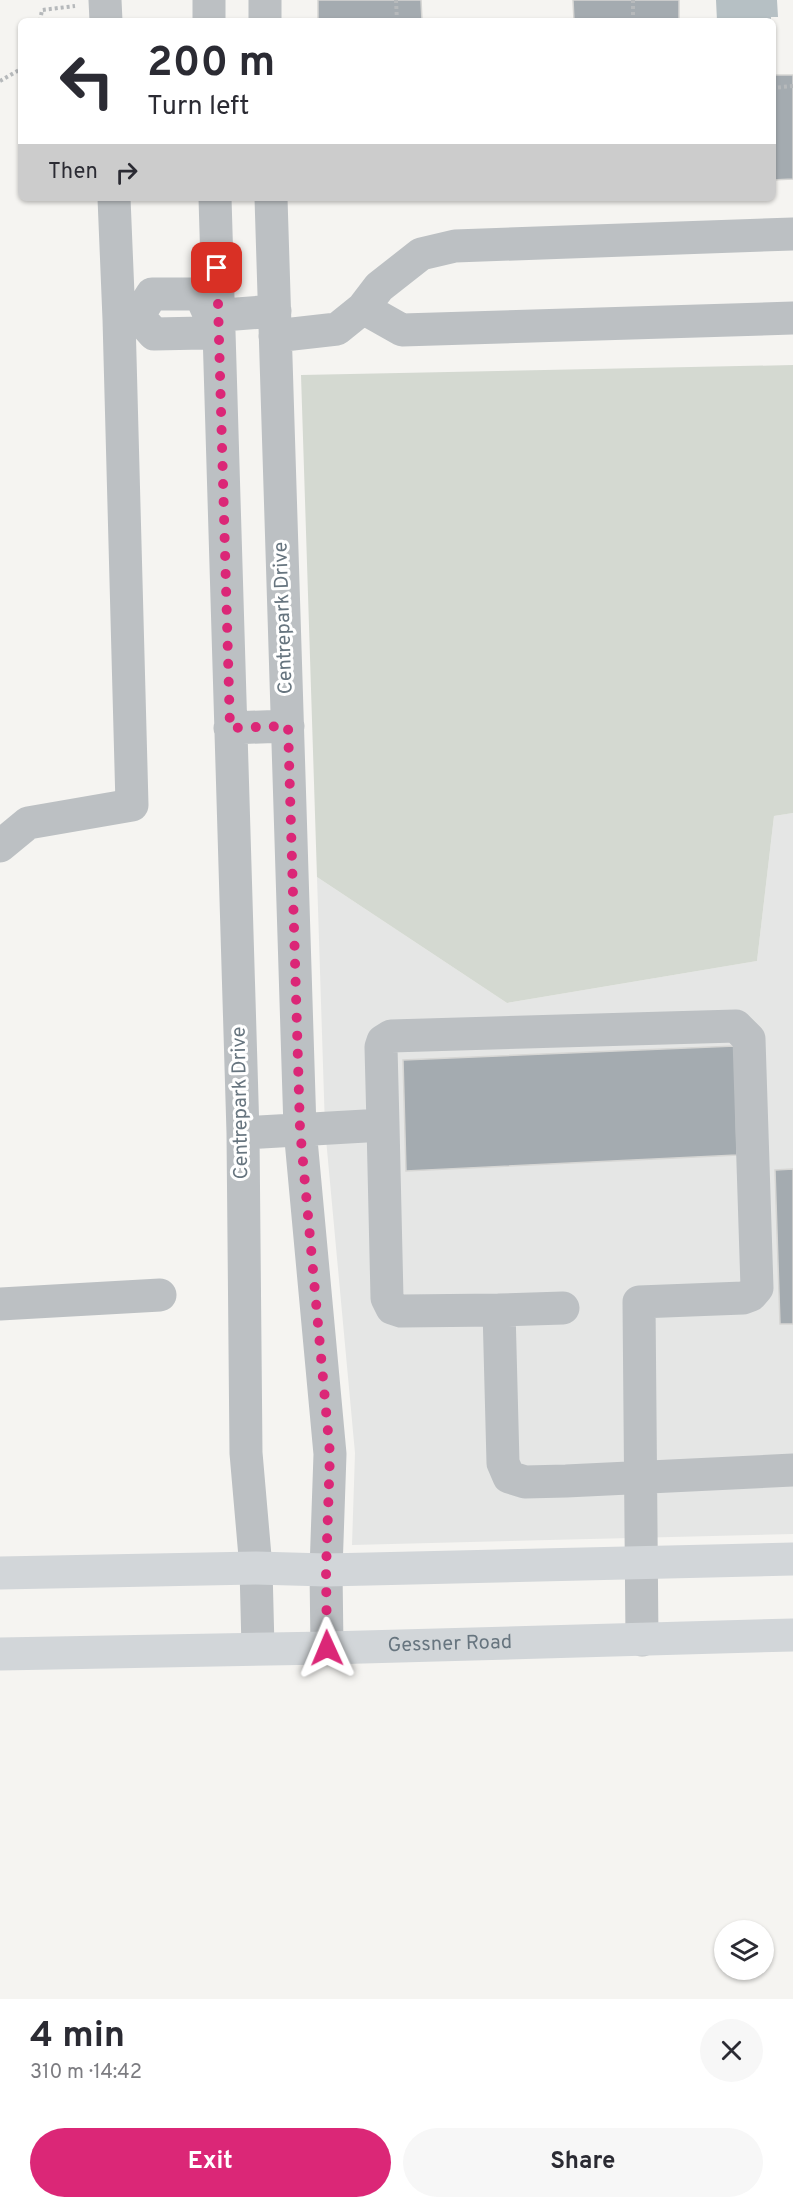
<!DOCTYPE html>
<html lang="en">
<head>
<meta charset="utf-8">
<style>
  :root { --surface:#fff; --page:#f7f7f7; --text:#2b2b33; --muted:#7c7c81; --accent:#db2777 }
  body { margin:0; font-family:Overpass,sans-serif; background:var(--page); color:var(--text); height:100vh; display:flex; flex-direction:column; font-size:22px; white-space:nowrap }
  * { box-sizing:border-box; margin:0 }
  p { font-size:20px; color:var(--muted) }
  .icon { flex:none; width:33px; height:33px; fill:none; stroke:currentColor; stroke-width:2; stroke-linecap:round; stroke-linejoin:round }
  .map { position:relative; height:1999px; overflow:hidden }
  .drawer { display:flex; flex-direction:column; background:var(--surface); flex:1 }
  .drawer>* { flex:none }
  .banner { position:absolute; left:18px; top:18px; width:758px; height:183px; border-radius:9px; box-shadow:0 2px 4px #0004; background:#fff; color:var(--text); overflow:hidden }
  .tools { position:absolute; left:714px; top:1920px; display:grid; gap:12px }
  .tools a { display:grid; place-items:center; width:60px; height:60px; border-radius:50%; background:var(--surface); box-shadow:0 2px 4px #0004; font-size:30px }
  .pin { position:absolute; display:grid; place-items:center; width:51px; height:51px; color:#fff; margin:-26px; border-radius:12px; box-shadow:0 3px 9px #0006 }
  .me { position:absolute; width:66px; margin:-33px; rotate:359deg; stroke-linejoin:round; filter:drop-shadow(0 0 4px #0008) }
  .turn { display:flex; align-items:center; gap:21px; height:126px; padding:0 30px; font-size:27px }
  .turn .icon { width:78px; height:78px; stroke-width:2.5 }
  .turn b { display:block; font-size:42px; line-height:51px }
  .then { display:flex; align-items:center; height:57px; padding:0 30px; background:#0003; gap:12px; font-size:22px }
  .round { display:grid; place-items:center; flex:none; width:63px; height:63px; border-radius:32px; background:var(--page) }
  .summary { display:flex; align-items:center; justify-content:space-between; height:102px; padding:0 30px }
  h1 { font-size:36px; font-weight:700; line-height:45px }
  .action { display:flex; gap:12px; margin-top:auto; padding:12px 30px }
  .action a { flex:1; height:69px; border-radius:36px; background:var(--accent); color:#fff; font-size:24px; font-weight:700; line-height:69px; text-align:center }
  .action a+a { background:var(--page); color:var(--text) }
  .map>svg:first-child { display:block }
</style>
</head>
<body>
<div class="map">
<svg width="793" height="1999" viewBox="0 0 793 1999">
  <rect width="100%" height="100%" fill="#f5f4f1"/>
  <!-- built -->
  <path fill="#e5e6e5" d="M793 813V1534L352 1545 355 1453 325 1128 317 877 507 1003 757 961 774 816Z"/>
  <!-- green -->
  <path fill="#d4d9d1" d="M793 365V813L774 816 757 961 507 1003 317 877 301 375Z"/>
  <!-- water -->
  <path fill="#b6c0c4" d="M716 0H777L778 17H771V21H717Z"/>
  <!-- building -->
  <path fill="#a4abb0" stroke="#d6d6d4" stroke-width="1.5" d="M318 0H421L422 21H318Z
    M573 0H679V21H574Z
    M772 75H793V179L772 180Z
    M735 1046 737 1155 406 1171 403 1060Z
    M793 1169V1324H780L775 1170Z"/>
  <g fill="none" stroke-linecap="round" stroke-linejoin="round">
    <!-- path -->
    <path stroke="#b6b9bb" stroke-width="4" stroke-dasharray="3 3" stroke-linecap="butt" d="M396 0 397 21
      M633 0V21
      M40 21 42 10 75 6
      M0 81 21 69
      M772 88 793 86"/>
    <!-- minor -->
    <path stroke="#bcc0c3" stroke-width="33" d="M105 0 106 21
      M209 0V21
      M265 0V21
      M114 198 119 319
      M215 198 243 1133 246 1453 256 1568 258 1648
      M271 198 300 1129 330 1454 326 1570 327 1648
      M152 294H200L210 316 204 333 154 334 138 316Z
      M363 308 402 330 793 318
      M210 316 275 311
      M275 336 337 329 363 308 379 287 421 254 455 246 793 234
      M230 728 288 726
      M0 846 28 823 132 805 119 319 138 316
      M383 1125 387 1298 392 1308 401 1311 499 1310 503 1463 509 1477 525 1482 566 1481 793 1470
      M243 1133 383 1125 381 1047 383 1041 391 1036 736 1026 749 1039 757 1288 751 1295 743 1298 639 1302 642 1640
      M0 1304 160 1295
      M499 1310 563 1308"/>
    <!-- major -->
    <g stroke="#d2d6d9" stroke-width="33">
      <path d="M0 1573 256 1568 326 1570 793 1559"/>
      <path id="s1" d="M0 1654 327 1648 793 1635"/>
    </g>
  </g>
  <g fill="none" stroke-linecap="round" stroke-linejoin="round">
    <!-- route -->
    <path stroke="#db2777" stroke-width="10" stroke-dasharray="0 18" d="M217 268 230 728 288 726 300 1129 330 1454 326 1570 327 1648"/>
  </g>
  <g text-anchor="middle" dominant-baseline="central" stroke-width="6" stroke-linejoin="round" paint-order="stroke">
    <!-- street labels -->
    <g font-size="20" fill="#67757f" stroke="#fff">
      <text transform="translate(284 618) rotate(-92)">Centrepark Drive</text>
      <text transform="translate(241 1103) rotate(-91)">Centrepark Drive</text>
      <text stroke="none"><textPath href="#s1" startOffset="450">Gessner Road</textPath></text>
    </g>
  </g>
</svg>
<div class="tools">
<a><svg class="icon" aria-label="layers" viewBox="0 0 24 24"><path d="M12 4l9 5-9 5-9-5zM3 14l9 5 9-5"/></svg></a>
</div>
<div class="pin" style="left:217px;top:268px;background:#d93025"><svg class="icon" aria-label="arrive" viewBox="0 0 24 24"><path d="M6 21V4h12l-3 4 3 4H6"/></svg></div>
<svg class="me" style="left:327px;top:1648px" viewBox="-20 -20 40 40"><path d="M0-17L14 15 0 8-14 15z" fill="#db2777" stroke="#fff" stroke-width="4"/></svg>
<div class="banner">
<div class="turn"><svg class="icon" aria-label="left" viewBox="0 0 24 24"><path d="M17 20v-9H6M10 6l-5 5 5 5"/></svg><div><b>200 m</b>Turn left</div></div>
<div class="then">Then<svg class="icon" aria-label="right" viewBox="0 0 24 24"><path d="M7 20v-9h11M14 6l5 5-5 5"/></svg></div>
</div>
</div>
<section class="drawer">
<div class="summary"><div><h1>4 min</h1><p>310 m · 14:42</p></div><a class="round"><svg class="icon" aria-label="close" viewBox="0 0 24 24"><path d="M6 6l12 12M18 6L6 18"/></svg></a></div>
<div class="action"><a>Exit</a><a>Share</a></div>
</section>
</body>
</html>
